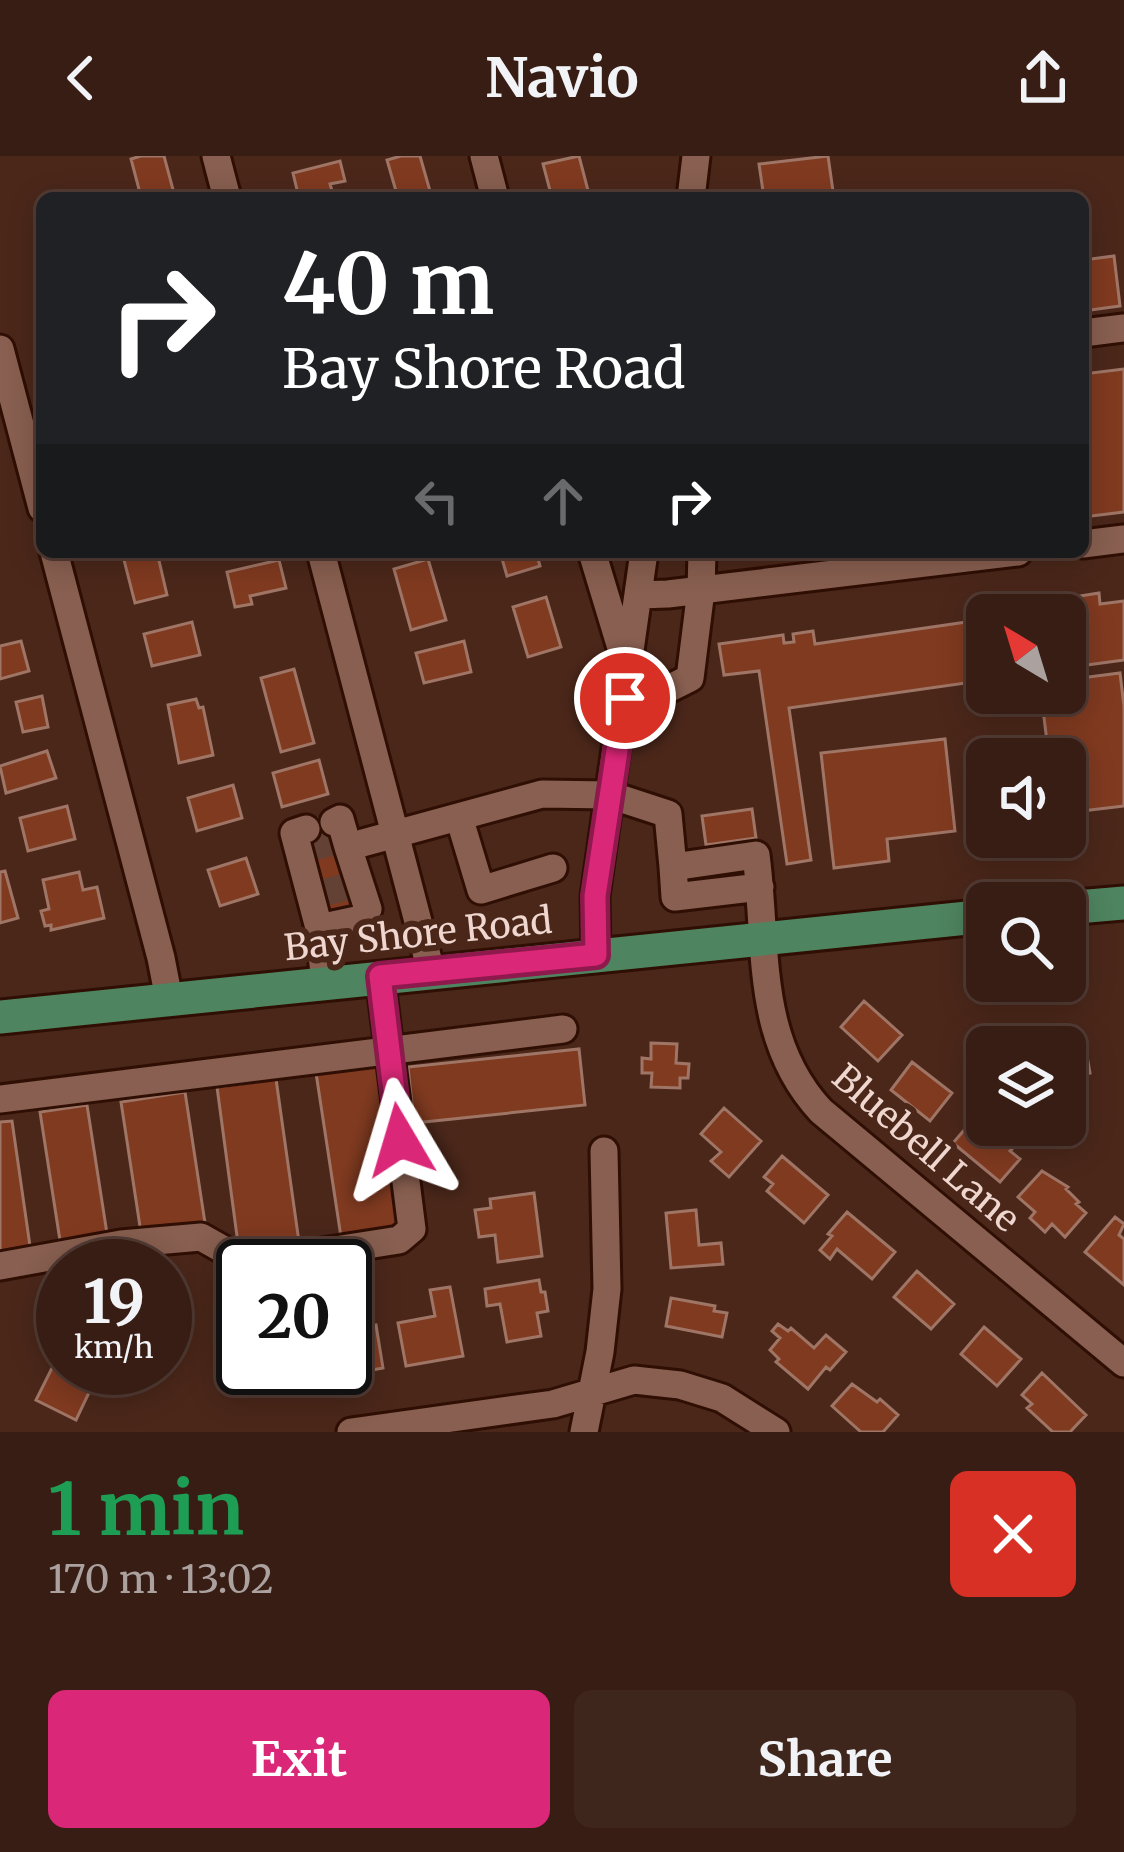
<!DOCTYPE html>
<html lang="en">
<head>
<meta charset="utf-8">
<style>
  :root { --surface:#381d14; --page:#3f261d; --text:#f1f3f6; --muted:#aba2a0; --line:#523b34; --accent:#db2777 }
  body { margin:0; font-family:Merriweather,serif; background:var(--page); color:var(--text); height:100vh; display:flex; flex-direction:column; font-size:45px; white-space:nowrap }
  * { box-sizing:border-box; margin:0 }
  p { font-size:39px; color:var(--muted) }
  .icon { flex:none; width:66px; height:66px; fill:none; stroke:currentColor; stroke-width:2; stroke-linecap:round; stroke-linejoin:round }
  .map { position:relative; height:1276px; overflow:hidden }
  .sheet { display:flex; flex-direction:column; background:var(--surface); flex:1 }
  .sheet>* { flex:none }
  .guide { position:absolute; left:36px; top:36px; width:1053px; height:366px; border-radius:18px; box-shadow:0 6px 30px #0003,0 0 0 3px var(--line); background:#202124; color:#fff; overflow:hidden }
  .needle { width:78px; rotate:322deg }
  .buttons { position:absolute; left:966px; top:438px; display:grid; gap:24px }
  .buttons a { display:grid; place-items:center; width:120px; height:120px; border-radius:18px; background:var(--surface); box-shadow:0 6px 30px #0003,0 0 0 3px var(--line); font-size:60px }
  .speed { position:absolute; left:36px; top:1083px; display:flex; gap:24px; font-size:60px; font-weight:700; text-align:center }
  .speed>* { display:grid; place-content:center; width:156px; height:156px; border-radius:50%; background:var(--surface); box-shadow:0 6px 30px #0003,0 0 0 3px var(--line); line-height:1 }
  .speed small { font-size:30px; font-weight:400 }
  .speed .limit { border:6px solid #111; border-radius:18px; background:#fff; color:#111 }
  .pin { position:absolute; display:grid; place-items:center; width:102px; height:102px; color:#fff; margin:-51px; border:6px solid #fff; border-radius:50%; box-shadow:0 3px 12px #0007 }
  .me { position:absolute; width:132px; margin:-66px; rotate:353deg; stroke-linejoin:round; filter:drop-shadow(0 0 9px #0008) }
  .turn { display:flex; align-items:center; gap:42px; height:252px; padding:0 48px; font-size:54px }
  .turn .icon { width:156px; height:156px; stroke-width:2.5 }
  .turn b { display:block; font-size:84px; line-height:102px }
  .lanes { display:flex; align-items:center; height:114px; padding:0 48px; background:#0003; justify-content:center; gap:60px; direction:ltr }
  .lanes .off { opacity:.35 }
  .round { display:grid; place-items:center; flex:none; width:126px; height:126px; border-radius:18px; background:var(--page) }
  .headline { display:flex; align-items:center; justify-content:space-between; height:204px; padding:0 48px }
  h1 { font-size:72px; font-weight:700; line-height:90px; color:#1e9e55 }
  .button { display:flex; gap:24px; margin-top:auto; padding:24px 48px }
  .button a { flex:1; height:138px; border-radius:18px; background:var(--accent); color:#fff; font-size:48px; font-weight:700; line-height:138px; text-align:center }
  .button a+a { background:var(--page); color:var(--text) }
  header { display:flex; justify-content:space-between; align-items:center; height:156px; padding:0 48px; background:var(--surface); font-size:54px; font-weight:700 }
  .map>svg:first-child { display:block }
</style>
</head>
<body>
<header><svg class="icon" aria-label="back" viewBox="0 0 24 24"><path d="M15 5l-7 7 7 7"/></svg>Navio<svg class="icon" aria-label="share" viewBox="0 0 24 24"><path d="M12 15V3M7 8l5-5 5 5M5 13v7h14v-7"/></svg></header>
<div class="map">
<svg width="1124" height="1276" viewBox="0 0 1124 1276">
  <rect width="100%" height="100%" fill="#4b271a"/>
  <!-- building -->
  <path fill="#803a20" stroke="#9f7566" stroke-width="3" d="M141 0H164L175 41 132 42 131 40 140 37 131 3Z
    M401 0H420L432 42H398L387 4Z
    M579 0 590 42H552L543 8Z
    M828 0 834 42H764L759 8Z
    M340 5 345 25 330 28 334 42H299L293 17Z
    M1114 100 1120 150 1083 155V104Z
    M1124 213V356L1083 361V218Z
    M122 396H157L167 439 135 447Z
    M500 396H536L540 410 507 420Z
    M428 403 446 464 411 474 394 413Z
    M279 404 286 432 250 440 252 448 235 451 227 416Z
    M1099 437 1100 448 1124 445V504L1065 512V459H1013L1081 449 1080 440Z
    M546 441 561 491 528 501 513 451Z
    M987 463V524L789 552 811 704 787 708 759 515 724 519 719 488 783 479 784 487 794 486 793 478 813 475 815 488Z
    M192 466 200 499 152 510 144 478Z
    M21 485 29 515 0 523V490Z
    M464 485 471 516 424 527 416 497Z
    M294 513 314 587 281 596 261 522Z
    M1120 517 1124 550V650L1073 656 1065 592 1048 594 1041 537H1065V524Z
    M42 540 48 571 23 576 16 546Z
    M196 543 199 552 203 551 213 599 179 607 168 549Z
    M945 583 955 675 887 683 889 705 834 712 821 597Z
    M47 595 56 622 6 637 0 610Z
    M319 604 328 638 282 651 273 617Z
    M233 629 242 662 197 675 188 642Z
    M67 650 75 683 28 695 20 662Z
    M752 653 756 682 706 689 702 660Z
    M332 659 357 756 329 763 304 666Z
    M246 702 258 738 220 750 208 714Z
    M5 715 18 762 0 767V716Z
    M79 716 83 734 97 731 104 762 51 774V769L45 770 41 755 49 753 43 724Z
    M864 845 902 879 878 905 841 871Z
    M651 887 677 888 676 907 689 908 688 922H680V932L651 931 652 917H642V902L651 903Z
    M579 893 585 949 414 967 408 911Z
    M1086 894 1090 917 1068 921 1065 898Z
    M912 906 952 937 930 965 891 934Z
    M377 908 401 1072 341 1081 316 917Z
    M276 923 299 1086 239 1095 217 931Z
    M185 936 205 1067 141 1077 121 946Z
    M87 949 108 1084 61 1091 40 956Z
    M724 952 761 985 729 1021 711 1005 721 996 701 978Z
    M977 959 997 976 1000 971 1012 982 1008 987 1013 992 1010 995 1020 1003 1000 1026 953 987Z
    M12 965 31 1097 0 1101V966Z
    M782 1000 828 1039 804 1067 767 1035 773 1028 764 1021Z
    M1042 1015 1068 1031 1066 1033 1079 1046 1076 1048 1086 1057 1065 1081 1052 1068 1045 1076 1030 1062 1035 1056 1018 1041Z
    M534 1037 542 1100 498 1106 495 1079 479 1081 475 1054 491 1052 490 1043Z
    M696 1054 699 1089 721 1087 723 1108 671 1112 666 1057Z
    M847 1056 895 1096 872 1123 837 1093 830 1103 820 1094 832 1080 828 1078Z
    M1115 1061 1124 1068 1119 1079 1124 1083V1129L1085 1096Z
    M917 1115 954 1148 931 1173 894 1141Z
    M539 1124 541 1136H545L548 1155 537 1157 541 1180 507 1186 500 1148 487 1150 485 1133Z
    M450 1131 463 1200 406 1210 398 1167 435 1160 430 1134Z
    M671 1142 715 1150 714 1155 727 1157 722 1181 666 1170Z
    M178 1156 184 1191 165 1194V1158Z
    M778 1168 788 1175 791 1172 814 1192 826 1179 846 1196 830 1214 826 1211 808 1233 776 1206 779 1203 770 1194 780 1182 772 1175Z
    M376 1169 383 1212 344 1219 345 1174Z
    M984 1171 1021 1203 997 1230 961 1198Z
    M243 1187V1212H291L292 1223 243 1231 245 1227 230 1229 224 1190Z
    M57 1202 63 1206V1212H76L96 1222 76 1264 36 1244Z
    M1042 1217 1086 1259 1070 1276H1053L1027 1252 1032 1248 1022 1239Z
    M852 1228 877 1246 880 1243 898 1259 883 1276H861L832 1250Z"/>
  <g fill="none" stroke-linecap="round" stroke-linejoin="round">
    <!-- minor-tunnel -->
    <path stroke="#644135" stroke-width="27" stroke-dasharray="27 14" stroke-linecap="butt" d="M311 692 339 684
      M322 737 350 730"/>
    <defs>
      <path id="minor" d="M216 0 227 42
        M484 0 495 42
        M691 42 696 0
        M1083 177 1124 172
        M0 193 42 352
        M1083 388 1124 383
        M54 396 161 802 169 843
        M321 396 431 815
        M592 396 625 505
        M638 439 668 438 1018 396
        M625 542 654 540 690 522 701 434 702 396
        M459 661 481 734 553 712
        M334 666 340 663 348 691
        M306 673 294 677 319 772
        M673 711 675 741 760 731
        M596 798 595 740 644 396
        M325 826 319 772 361 763 368 753 348 691 542 638 610 639 668 658 673 711 756 699C768 790 754 883 821 955L1124 1207
        M0 943 563 873
        M0 1110 121 1088 201 1081 224 1094 237 1106 246 1108 399 1084 412 1073 380 821
        M351 1276 553 1248 634 1224 680 1229 722 1242 776 1276
        M584 1276 600 1196 607 1133 604 995"/>
      <path id="major" d="M1065 752 1124 747
        M0 861 987 760"/>
    </defs>
    <!-- minor casing -->
    <use href="#minor" stroke="#2f0e03" stroke-width="33"/>
    <!-- major casing -->
    <use href="#major" stroke="#2f0e03" stroke-width="39"/>
    <!-- minor -->
    <use href="#minor" stroke="#885f50" stroke-width="27"/>
    <!-- major -->
    <use href="#major" stroke="#4f8460" stroke-width="33"/>
  </g>
  <g fill="none" stroke-linecap="round" stroke-linejoin="round">
    <defs>
      <path id="route" d="M400 984 380 820 596 799 595 740 625 542"/>
    </defs>
    <!-- route casing -->
    <use href="#route" stroke="#8e194d" stroke-width="30"/>
    <!-- route -->
    <use href="#route" stroke="#db2777" stroke-width="21"/>
  </g>
  <g text-anchor="middle" dominant-baseline="central" stroke-width="12" stroke-linejoin="round" paint-order="stroke">
    <!-- street labels -->
    <g font-size="36" fill="#efd7cf" stroke="#4b271a">
      <text transform="translate(418 778) rotate(-6)">Bay Shore Road</text>
      <text transform="translate(926 992) rotate(41)">Bluebell Lane</text>
    </g>
  </g>
</svg>
<div class="buttons">
<a><svg class="needle" viewBox="-14 -14 28 28"><path d="M0-13l5 13h-10z" fill="#e53935"/><path d="M0 13l5-13h-10z" fill="#aba2a0"/></svg></a>
<a><svg class="icon" aria-label="sound" viewBox="0 0 24 24"><path d="M4 9h4l5-4v14l-5-4H4zM17 9q2 3 0 6"/></svg></a>
<a><svg class="icon" aria-label="search" viewBox="0 0 24 24"><circle cx="10" cy="10" r="6"/><path d="M15 15l6 6"/></svg></a>
<a><svg class="icon" aria-label="layers" viewBox="0 0 24 24"><path d="M12 4l9 5-9 5-9-5zM3 14l9 5 9-5"/></svg></a>
</div>
<div class="speed"><div>19<small>km/h</small></div><div class="limit">20</div></div>
<div class="pin" style="left:625px;top:542px;background:#d93025"><svg class="icon" aria-label="arrive" viewBox="0 0 24 24"><path d="M6 21V4h12l-3 4 3 4H6"/></svg></div>
<svg class="me" style="left:400px;top:984px" viewBox="-20 -20 40 40"><path d="M0-17L14 15 0 8-14 15z" fill="#db2777" stroke="#fff" stroke-width="4"/></svg>
<div class="guide">
<div class="turn"><svg class="icon" aria-label="right" viewBox="0 0 24 24"><path d="M7 20v-9h11M14 6l5 5-5 5"/></svg><div><b>40 m</b>Bay Shore Road</div></div>
<div class="lanes"><svg class="icon off" aria-label="left" viewBox="0 0 24 24"><path d="M17 20v-9H6M10 6l-5 5 5 5"/></svg><svg class="icon off" aria-label="ahead" viewBox="0 0 24 24"><path d="M12 20V5M6 11l6-6 6 6"/></svg><svg class="icon" aria-label="right" viewBox="0 0 24 24"><path d="M7 20v-9h11M14 6l5 5-5 5"/></svg></div>
</div>
</div>
<section class="sheet">
<div class="headline"><div><h1>1 min</h1><p>170 m · 13:02</p></div><a class="round" style="background:#d93025;color:#fff"><svg class="icon" aria-label="close" viewBox="0 0 24 24"><path d="M6 6l12 12M18 6L6 18"/></svg></a></div>
<div class="button"><a>Exit</a><a>Share</a></div>
</section>
</body>
</html>
